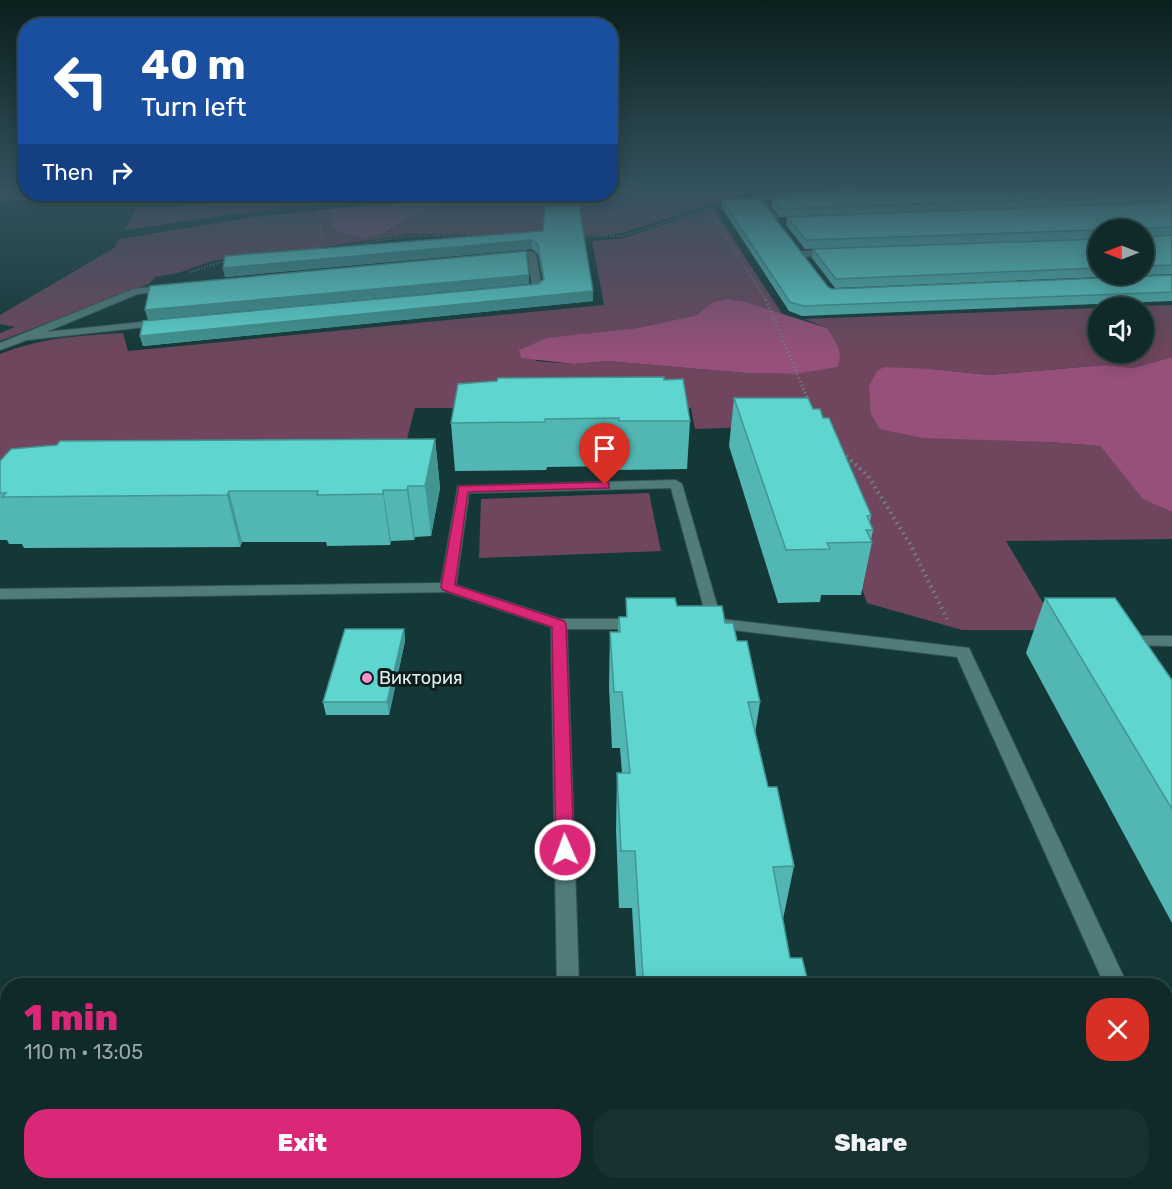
<!DOCTYPE html>
<html lang="en">
<head>
<meta charset="utf-8">
<style>
  :root { --surface:#0f2a29; --page:#183231; --text:#f1f3f6; --muted:#9ba7a8; --line:#2f4646; --accent:#db2777 }
  body { margin:0; font-family:Rubik,sans-serif; background:var(--page); color:var(--text); height:100vh; display:flex; flex-direction:column; font-size:22px; white-space:nowrap }
  * { box-sizing:border-box; margin:0 }
  p { font-size:20px; color:var(--muted) }
  .icon { flex:none; width:33px; height:33px; fill:none; stroke:currentColor; stroke-width:2; stroke-linecap:round; stroke-linejoin:round }
  .map { position:relative; flex:1; overflow:hidden }
  .details { position:absolute; left:0px; top:978px; width:1173px; height:212px; display:flex; flex-direction:column; background:var(--surface); border-radius:24px 24px 0 0; box-shadow:0 3px 15px #0003,0 0 0 2px var(--line) }
  .details>* { flex:none }
  .hud { position:absolute; left:18px; top:18px; width:600px; height:183px; border-radius:24px; box-shadow:0 3px 15px #0003,0 0 0 2px var(--line); background:#1a4fa0; color:#fff; overflow:hidden }
  .needle { width:39px; rotate:270deg }
  .fabs { position:absolute; left:1088px; top:219px; display:grid; gap:12px }
  .fabs a { display:grid; place-items:center; width:66px; height:66px; border-radius:50%; background:var(--surface); box-shadow:0 3px 15px #0003,0 0 0 2px var(--line); font-size:30px }
  .pin { position:absolute; display:grid; place-items:center; width:51px; height:51px; color:#fff; margin:-62px -26px; border-radius:50% 50% 50% 0; rotate:-45deg; box-shadow:0 0 6px #0007 }
  .pin .icon { rotate:45deg }
  .me { position:absolute; width:66px; margin:-33px; rotate:358deg; stroke-linejoin:round; filter:drop-shadow(0 0 4px #0008) }
  .turn { display:flex; align-items:center; gap:21px; height:126px; padding:0 24px; font-size:27px }
  .turn .icon { width:78px; height:78px; stroke-width:2.5 }
  .turn b { display:block; font-size:42px; line-height:51px }
  .then { display:flex; align-items:center; height:57px; padding:0 24px; background:#0003; gap:12px; font-size:22px }
  .round { display:grid; place-items:center; flex:none; width:63px; height:63px; border-radius:24px; background:var(--page) }
  .overview { display:flex; align-items:center; justify-content:space-between; height:102px; padding:0 24px }
  h1 { font-size:36px; font-weight:800; line-height:45px; color:var(--accent) }
  .action { display:flex; gap:12px; margin-top:auto; padding:12px 24px }
  .action a { flex:1; height:69px; border-radius:24px; background:var(--accent); color:#fff; font-size:24px; font-weight:800; line-height:69px; text-align:center }
  .action a+a { background:var(--page); color:var(--text) }
  .map>svg:first-child { display:block }
</style>
</head>
<body>
<div class="map">
<svg width="1172" height="1189" viewBox="0 0 1172 1189">
  <rect width="100%" height="100%" fill="#143837"/>
  <!-- green -->
  <path fill="#6f465d" d="M611 189 616 192 660 198 681 192 669 189H759L626 232 610 235 410 234 306 250 248 255 212 261 178 273 155 277 149 284 0 341V333L15 327 0 324V315L114 248 120 239 248 218 329 209 332 228 387 232 414 214 439 208 446 201 443 199 523 194H610Z
    M333 194H475L276 208 124 230 137 209Z
    M713 208 783 315 745 302H714L697 315 637 328 585 334 535 361 574 364 607 361 745 373 794 374 827 328 804 319 1098 308V352H1143V308L1111 307 1172 305V357L1133 368 1105 365 989 375 930 369 1050 442 1100 446 1143 498 1172 512V539L1006 541 1059 630H962L867 603 813 452 780 426 695 429 691 408H415L401 462 0 472V354C44 337 77 336 123 333L128 351 604 305 592 241 625 238Z
    M649 493 661 551 479 558 481 499Z"/>
  <!-- forest -->
  <path fill="#965079" d="M0 189H25L26 194H196L0 201Z
    M612 189H669L687 196 675 200 616 192Z
    M443 199 446 201C437 210 428 209 416 214 406 218 397 226 387 231 368 241 351 237 332 228L329 209Z
    M728 299 745 302 827 328C834 340 845 352 837 367L794 374 745 373 607 361 574 364 521 358 519 350 547 338 637 328 697 315 713 302Z
    M1172 357V512L1143 499 1100 446 1050 442 923 438 880 429 871 414 869 386 877 371 884 367 930 369 989 375 1105 365 1133 368Z"/>
  <g fill="none" stroke-linecap="round" stroke-linejoin="round">
    <defs>
      <path id="minor" d="M803 194 800 198 763 199 778 218 774 220 754 197 758 195Z
        M831 250 835 253 834 255 801 257 797 254 801 251Z
        M532 251 536 254 542 288 537 291H519V287L532 286 528 257 506 260 502 257Z
        M168 285 171 286V290L138 294 46 332 161 320 164 321V325L27 340 0 350V343L133 289Z
        M676 480 682 484 721 619 969 648 1128 986H1105L957 657 709 627 671 488 469 493 456 585 560 619H639L647 624 639 629H567L579 986H557L551 627 447 592 0 599V589L441 583 458 486Z
        M1138 636H1172V646L1132 645 1130 641 1132 637Z
        M1166 1079 1172 1081V1117L1166 1115Z
        M560 1182H586V1189H560Z"/>
    </defs>
    <!-- minor casing -->
    <use href="#minor" stroke="#345655" stroke-width="2"/>
    <!-- path-far2 -->
    <path stroke="#6e8a89" stroke-width="2" stroke-dasharray="1 2" stroke-linecap="butt" d="M707 208 767 301
      M580 236H622L725 203 693 189
      M326 249 409 236 488 235
      M312 251 322 240 318 194
      M190 272 229 260"/>
    <!-- path-far1 -->
    <path stroke="#6e8a89" stroke-width="3" stroke-dasharray="1 3" stroke-linecap="butt" d="M766 300 809 402"/>
    <!-- path -->
    <path stroke="#6e8a89" stroke-width="4" stroke-dasharray="1.5 4.5" stroke-linecap="butt" d="M842 452 868 476 910 544 947 619"/>
    <!-- minor -->
    <use href="#minor" fill="#517c7a" fill-rule="evenodd"/>
  </g>
  <!-- wall -->
  <path fill="#52b7b3" fill-rule="evenodd" d="M1172 189V202L779 217 772 207V199L780 198 781 193Z
    M722 200 828 287 832 289 1172 275V301L802 316 789 311 722 208Z
    M1172 202V274L835 288 812 258 813 249 1098 239 805 249 786 225 787 217ZM1098 230H1143V274H1098Z
    M543 231 593 301 143 346 140 336 538 284 543 280 538 254 532 249 225 277 223 268Z
    M664 380 690 421 687 469 618 470 617 466 547 467 546 470 455 471 451 423Z
    M734 398 813 409 823 418 871 515 870 522 873 530 871 540 872 542 861 595H821L820 602 778 603 729 446Z
    M435 439 440 488 431 536 415 537 414 540 391 541 390 545 327 546 326 542H242L240 547 24 548 22 544H9L7 540H0V461Z
    M626 598 677 606 725 623 737 641 760 702 755 734 768 787 794 866 783 919 790 958 809 986H628V977H636L632 908H619L616 830 617 773H622L620 748H612L609 687 610 632H618L619 617H626Z
    M1045 598 1172 680V923L1026 653Z
    M404 629 405 641 389 715H326L323 702Z
    M648 1182H834L836 1189H661V1187H648Z"/>
  <!-- shaded-wall -->
  <path fill="#429592" d="M532 240V249L225 277 223 268Z
    M529 275V284L148 320 145 310Z
    M593 291V301L143 346 140 336Z
    M435 439 440 488 431 536 425 486Z
    M408 486 415 537 414 540 407 490Z
    M383 490 391 541 390 545 383 494Z
    M229 491 242 542 240 547 227 495Z
    M404 629 405 641 389 715 387 702Z"/>
  <!-- building -->
  <path fill="#5fd5d0" stroke="#429592" stroke-width="1.5" d="M881 189H1172V194L780 209 772 199 786 198 781 193Z
    M760 199 828 287 832 289 1172 275V292L803 306 790 302 722 200Z
    M1172 202V227L1146 228 1144 231 1146 237 1172 235V265L1143 266V230H1098L806 240 787 217Z
    M545 206H579L593 291 140 336 143 321 538 284 544 279 538 245 532 240 223 268 225 256 543 231Z
    M1098 239V268L836 279 813 249Z
    M526 251 529 275 145 310 150 286Z
    M664 377V380L683 379 690 421H619V418L545 419V422L451 423 458 384 497 381 498 378Z
    M734 398H808L813 409H820L823 418H829L871 515 867 516 873 530H866L872 542 827 543 830 549 786 550Z
    M435 439 425 486H408L407 490H383V494L317 495 318 491H229L227 495 2 497 6 493H0V461L11 449 57 445 60 441Z
    M626 598H675L677 606H722L725 623H733L737 641H747L760 702H748L768 787H777L794 866 773 867 790 958H802L809 986H629L628 977H643L635 851H621L617 773H630L622 692H614L610 632H620L619 617H627Z
    M1045 598H1115L1172 680V809Z
    M345 629H404L387 702H323Z
    M670 1182H834L836 1189H671Z"/>
  <!-- sky -->
  <linearGradient id="sky" x2="0" y2="1"><stop stop-color="#0b1f1e"/><stop offset="0.53" stop-color="#34535e"/><stop offset="1" stop-color="#34535e" stop-opacity="0"/></linearGradient>
  <rect width="1172" height="356" fill="url(#sky)"/>
  <!-- route -->
  <path fill="#db2777" stroke="#8e194d" stroke-width="1.5" d="M605 482 609 483V488L468 492 455 585 564 621 566 624 574 850 571 855 565 857 558 855 556 850 552 627 443 590 441 587 459 486Z"/>
  <!-- markers -->
  <circle fill="#f890cc" stroke="#0e1d1c" stroke-width="2" cx="367" cy="678" r="6"/>
  <g text-anchor="middle" dominant-baseline="central" stroke-width="6" stroke-linejoin="round" paint-order="stroke">
    <!-- poi labels -->
    <g font-size="18" fill="#dff2f1" stroke="#0e1d1c" text-anchor="start">
      <text x="379" y="678">Виктория</text>
    </g>
  </g>
</svg>
<div class="fabs">
<a><svg class="needle" viewBox="-14 -14 28 28"><path d="M0-13l5 13h-10z" fill="#e53935"/><path d="M0 13l5-13h-10z" fill="#9ba7a8"/></svg></a>
<a><svg class="icon" aria-label="sound" viewBox="0 0 24 24"><path d="M4 9h4l5-4v14l-5-4H4zM17 9q2 3 0 6"/></svg></a>
</div>
<div class="pin" style="left:605px;top:485px;background:#d93025"><svg class="icon" aria-label="arrive" viewBox="0 0 24 24"><path d="M6 21V4h12l-3 4 3 4H6"/></svg></div>
<svg class="me" style="left:565px;top:850px" viewBox="-20 -20 40 40"><circle r="17" fill="#db2777" stroke="#fff" stroke-width="3"/><path d="M0-11L8 9 0 5-8 9z" fill="#fff"/></svg>
<div class="hud">
<div class="turn"><svg class="icon" aria-label="left" viewBox="0 0 24 24"><path d="M17 20v-9H6M10 6l-5 5 5 5"/></svg><div><b>40 m</b>Turn left</div></div>
<div class="then">Then<svg class="icon" aria-label="right" viewBox="0 0 24 24"><path d="M7 20v-9h11M14 6l5 5-5 5"/></svg></div>
</div>
<section class="details">
<div class="overview"><div><h1>1 min</h1><p>110 m · 13:05</p></div><a class="round" style="background:#d93025;color:#fff"><svg class="icon" aria-label="close" viewBox="0 0 24 24"><path d="M6 6l12 12M18 6L6 18"/></svg></a></div>
<div class="action"><a>Exit</a><a>Share</a></div>
</section>
</div>
</body>
</html>
